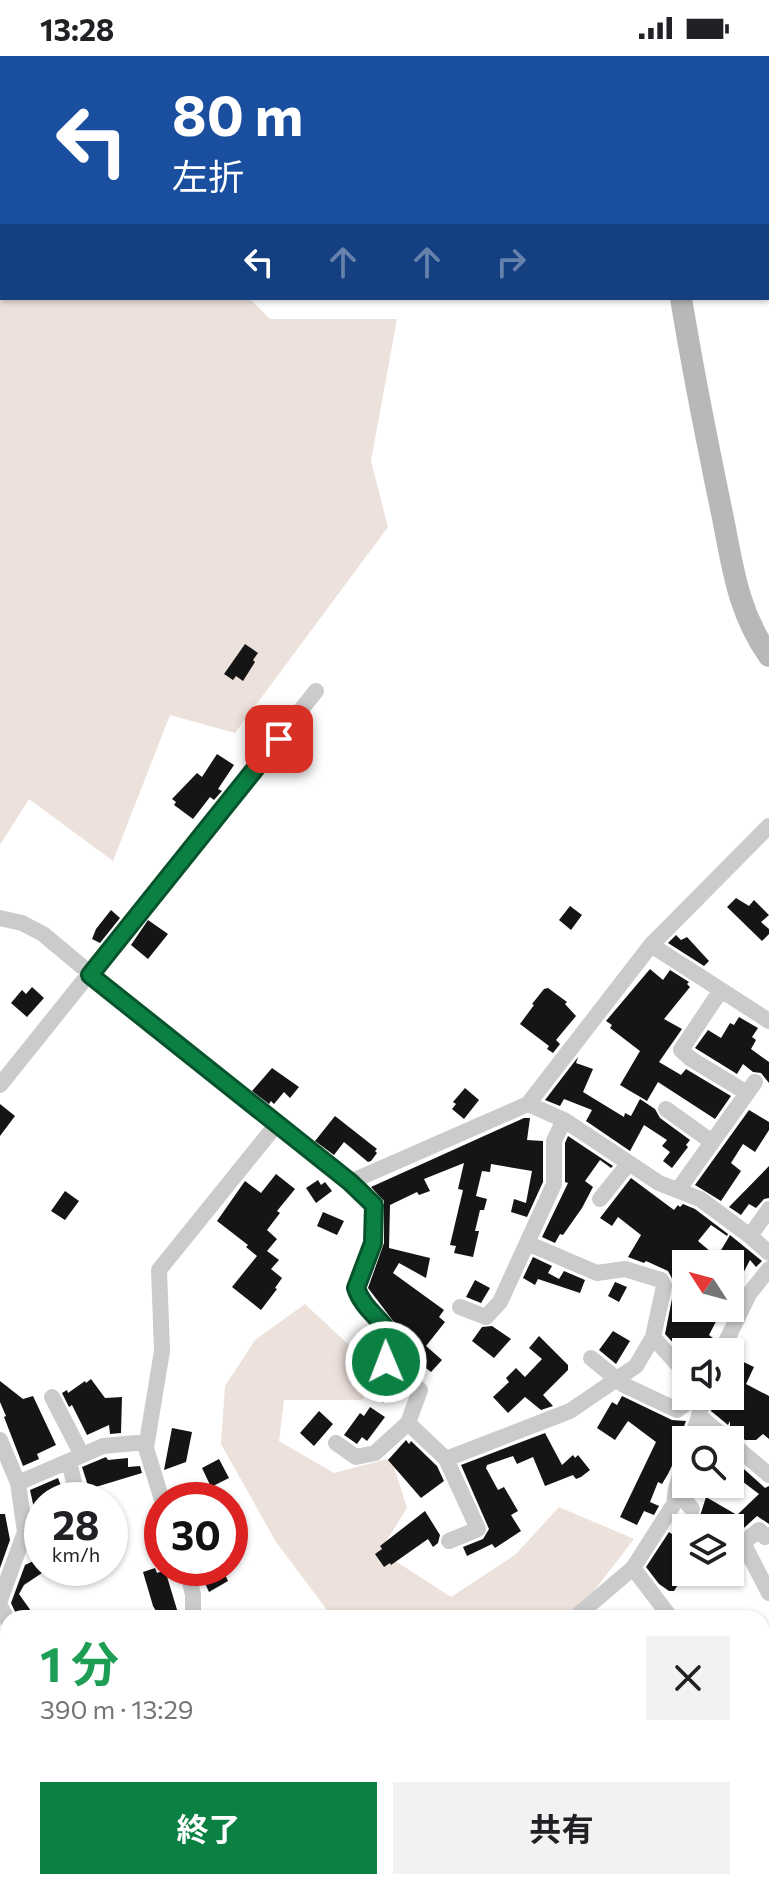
<!DOCTYPE html>
<html lang="ja">
<head>
<meta charset="utf-8">
<style>
  :root { --surface:#fff; --page:#f2f2f2; --text:#202124; --muted:#757577; --accent:#0b8043 }
  body { margin:0; font-family:Commissioner,"Noto Sans JP",sans-serif; background:var(--page); color:var(--text); height:100vh; display:flex; flex-direction:column; font-size:30px; white-space:nowrap }
  * { box-sizing:border-box; margin:0 }
  p { font-size:26px; color:var(--muted) }
  .icon { flex:none; width:44px; height:44px; fill:none; stroke:currentColor; stroke-width:2; stroke-linecap:round; stroke-linejoin:round }
  .map { position:relative; flex:1; overflow:hidden }
  .side { position:absolute; left:0px; top:1554px; width:770px; height:280px; display:flex; flex-direction:column; background:var(--surface); border-radius:24px 24px 0 0; box-shadow:0 2px 6px #0004 }
  .side>* { flex:none }
  .guide { position:absolute; left:0px; top:0px; width:770px; height:244px; box-shadow:0 2px 6px #0004; background:#1a4fa0; color:#fff; overflow:hidden }
  .needle { width:52px; rotate:306deg }
  .tools { position:absolute; left:672px; top:1194px; display:grid; gap:16px }
  .tools a { display:grid; place-items:center; width:72px; height:72px; border-radius:0px; background:var(--surface); box-shadow:0 2px 6px #0004; font-size:40px }
  .speed { position:absolute; left:24px; top:1426px; display:flex; gap:16px; font-size:40px; font-weight:700; text-align:center }
  .speed>* { display:grid; place-content:center; width:104px; height:104px; border-radius:50%; background:var(--surface); box-shadow:0 2px 6px #0004; line-height:1 }
  .speed small { font-size:20px; font-weight:400 }
  .speed .limit { border:12px solid #d22; background:#fff; color:#111 }
  .pin { position:absolute; display:grid; place-items:center; width:68px; height:68px; color:#fff; margin:-34px; border-radius:16px; box-shadow:0 4px 12px #0006 }
  .me { position:absolute; width:88px; margin:-44px; rotate:359deg; stroke-linejoin:round; filter:drop-shadow(0 0 6px #0008) }
  .turn { display:flex; align-items:center; gap:28px; height:168px; padding:0 40px; font-size:36px }
  .turn .icon { width:104px; height:104px; stroke-width:2.5 }
  .turn b { display:block; font-size:56px; line-height:68px }
  .lanes { display:flex; align-items:center; height:76px; padding:0 40px; background:#0003; justify-content:center; gap:40px; direction:ltr }
  .lanes .off { opacity:.35 }
  .round { display:grid; place-items:center; flex:none; width:84px; height:84px; border-radius:0px; background:var(--page) }
  .head { display:flex; align-items:center; justify-content:space-between; height:136px; padding:0 40px }
  h1 { font-size:48px; font-weight:700; line-height:60px; color:#1e9e55 }
  .primary-button { display:flex; gap:16px; margin-top:auto; padding:16px 40px }
  .primary-button a { flex:1; height:92px; border-radius:0px; background:var(--accent); color:#fff; font-size:32px; font-weight:700; line-height:92px; text-align:center }
  .primary-button a+a { background:var(--page); color:var(--text) }
  .status { display:flex; justify-content:space-between; align-items:center; height:56px; padding:0 40px; background:var(--surface); direction:ltr }
  .status svg { height:22px; fill:currentColor }
  .map>svg:first-child { display:block }
</style>
</head>
<body>
<div class="status"><b>13:28</b><svg viewBox="0 0 49 12"><path d="M0 12V9h3v3zM5 12V6h3v6zM10 12V3h3v9zM15 12V0h3v12zM26 1h20v11H26zM47 4h2v5h-2z"/></svg></div>
<div class="map">
<svg width="769" height="1834" viewBox="0 0 769 1834">
  <rect width="100%" height="100%" fill="#fff"/>
  <!-- green -->
  <path fill="#ede1db" d="M0 0 445 2H2V242H249L270 263H397L371 405 388 471 235 677 170 659 113 805 29 743 0 789Z
    M305 1248 380 1318 362 1344H284L279 1385 334 1417 391 1402 407 1452 380 1495 451 1541 515 1499 559 1451 634 1483 573 1562H333L276 1486 221 1388 225 1330 255 1284Z
    M769 1620V1834H232L234 1826H762V1621Z"/>
  <!-- building -->
  <path fill="#151515" d="M245 588 258 597 253 604 255 606 243 625 236 620 233 624 224 618Z
    M217 698 234 709 218 733 222 735 214 744 210 741 193 763 174 749 176 746 172 743 197 717 202 721Z
    M736 842 749 850 754 844 769 859 761 866 769 873V878L762 885 727 851Z
    M570 850 582 859 571 874 559 864Z
    M111 854 120 862 100 887 92 883 96 873Z
    M148 864 168 878 148 903 131 889Z
    M676 879 681 884 687 881 709 905 704 910 668 887Z
    M650 913 663 924 670 914 689 926 687 928 690 931 664 963 682 973 659 1006 681 1019 686 1013 731 1040 715 1063 658 1026 647 1045 620 1029 640 995 610 972 612 969 606 965Z
    M32 931 44 942 27 961 11 947 22 934 26 938Z
    M548 932 567 946 565 948 576 960 556 984 560 988 553 997 547 993 549 990 520 968 534 949 532 948 544 933Z
    M739 961 758 972 752 981 756 984 751 993 769 1006V1027L761 1017 753 1016 743 1008 737 1018 695 992 708 974 721 982 730 967 734 969Z
    M578 1001 576 1007 593 1013 583 1036 624 1061 625 1057 631 1060 640 1043 655 1053 660 1062 690 1084 686 1089 688 1091 672 1112 663 1105 670 1096 662 1090 667 1084 644 1069 630 1095 586 1065 592 1054 564 1043 560 1050 545 1044Z
    M272 1012 299 1031 290 1042 284 1036 274 1048 271 1045 269 1048 252 1035Z
    M465 1032 479 1044 464 1063 452 1053 456 1048 453 1046Z
    M0 1048 15 1060 0 1080Z
    M749 1054 769 1066V1074L755 1096 743 1088 731 1107 741 1115 721 1145 695 1129Z
    M335 1060 377 1093 375 1095 377 1097 371 1105 368 1106 344 1086 334 1099 315 1085Z
    M524 1062H530L527 1084 543 1085V1126L527 1161 511 1156 514 1143 526 1147 532 1115 491 1108 490 1116 482 1115 476 1140 487 1143 484 1154H480L475 1175H479L473 1201 454 1197 456 1190 450 1189 463 1134 458 1133 464 1107 424 1123 430 1135 419 1139 417 1136 390 1149 389 1192 430 1202 426 1222 399 1207 393 1217 444 1254 439 1261 445 1266 426 1290 442 1304 431 1316 417 1305 411 1312 398 1302 401 1289 407 1283 368 1232 384 1187V1145L371 1131Z
    M568 1080 613 1110 611 1112 600 1104 585 1125 593 1131 582 1152 563 1179 560 1178 555 1187 542 1181 568 1127 565 1126V1087Z
    M769 1110V1142L764 1143 756 1152 749 1148 741 1159 729 1151Z
    M276 1118 295 1133 277 1155 280 1157 267 1174 277 1183 267 1195 279 1204 271 1213 282 1222 275 1232 277 1233 261 1254 232 1231 257 1200 246 1191 248 1189 217 1165 245 1125 261 1137Z
    M631 1122 674 1154 678 1149 680 1151 683 1148 695 1153 728 1178 727 1180 711 1169 698 1185 717 1201 730 1179 762 1205 756 1211 750 1204 737 1229 740 1231 730 1252V1208H686V1252H723L709 1279 714 1283 705 1296H686V1301L665 1278 675 1228 668 1215 646 1205 644 1207 628 1201 641 1179 618 1161 612 1170 600 1162Z
    M318 1124 321 1129 325 1126 332 1135 316 1147 306 1132Z
    M65 1135 79 1145 65 1164 51 1155Z
    M323 1156 344 1165 337 1179 317 1170Z
    M533 1201 552 1210 548 1217 559 1223 564 1215 585 1224 580 1237 538 1223 535 1229 523 1222Z
    M475 1224 490 1232 481 1247 466 1241Z
    M615 1226 627 1231 619 1246 608 1240Z
    M492 1270 511 1283 494 1302 472 1285 482 1271Z
    M613 1275 630 1285 616 1308 599 1294Z
    M539 1280 568 1309V1314L543 1339 553 1350 541 1354 525 1341 508 1357 493 1341 509 1326 506 1322 516 1312 525 1321 542 1303 529 1292Z
    M731 1300 754 1311 746 1328 769 1340V1383L763 1378 756 1384H745L730 1371V1365L728 1369 711 1355 713 1340H730Z
    M384 1319 400 1332 396 1337 394 1335 383 1347 370 1336Z
    M91 1323 105 1342 122 1341 121 1377 110 1378 109 1369 87 1379 72 1349 69 1351 62 1337 67 1334 68 1337 85 1325 86 1327Z
    M0 1325 23 1343 33 1340 56 1389 37 1398 39 1403 23 1410 4 1361 6 1360 0 1346Z
    M622 1340 672 1364 686 1365 680 1381 682 1389 668 1418 662 1428 658 1426 650 1446 659 1450 654 1459 644 1455 637 1469 620 1461 656 1386 628 1365 615 1384 597 1372 612 1346 617 1349Z
    M370 1351 385 1361 367 1385 362 1381 357 1388 344 1379 360 1357 364 1360Z
    M319 1355 333 1368 314 1390 300 1377Z
    M172 1372 192 1376 186 1406 164 1414Z
    M545 1377 562 1409 573 1399 575 1402 578 1399 590 1414 581 1421 576 1423 573 1419 545 1430 533 1401 517 1408 513 1400 487 1409 486 1412 498 1434 504 1431 518 1455 511 1459 521 1475 495 1492 492 1488 467 1500 463 1491 483 1483 489 1473 461 1409Z
    M406 1384 409 1388 411 1385 437 1410 444 1425 421 1442 388 1404Z
    M106 1401 108 1404 128 1402V1411L140 1410 142 1417 89 1433 82 1411Z
    M219 1403 229 1422 211 1431 202 1412Z
    M736 1406 765 1432 769 1430V1468L757 1460 733 1482V1492L730 1497V1472H719L700 1460 706 1441 737 1459 759 1438 730 1416Z
    M58 1422 64 1438 52 1444H42V1474L39 1475 30 1434Z
    M216 1430 223 1444H188Z
    M425 1455 440 1479 438 1487 433 1491 428 1483 391 1509 390 1507 384 1511 375 1498 382 1493 380 1490Z
    M0 1458H5L10 1484 0 1512Z
    M669 1476 686 1488V1516L674 1535H669L659 1528 646 1511Z
    M42 1501V1517L24 1529 19 1538 36 1562H18L11 1547 25 1509Z
    M155 1512 157 1517 165 1514 178 1557 175 1558 177 1562H160L153 1550 143 1516Z
    M222 1512 228 1525 209 1536 203 1523Z"/>
  <g fill="none" stroke-linecap="round" stroke-linejoin="round">
    <!-- street -->
    <path stroke="#cbcbcb" stroke-width="16" d="M0 862 22 867 43 878 182 994 350 1126 528 1048 651 889 769 770
      M651 889 721 934 681 994 691 1003 747 1037
      M721 934 769 965
      M0 1029 316 635
      M528 1048 564 1064 659 1127 700 1143 750 1180 769 1197
      M666 1053 712 1086
      M678 1134 755 1026
      M600 1143 629 1107
      M750 1180 769 1153
      M460 1251 486 1261 500 1246 554 1128V1085L564 1064
      M653 1281 686 1318
      M721 1296 749 1238 769 1213
      M591 1302 624 1329 677 1354 696 1340
      M52 1341 82 1399
      M699 1360 728 1384
      M408 1367 446 1403 478 1473 449 1485
      M0 1384 18 1427 25 1476 0 1544
      M691 1384 699 1360 702 1340
      M730 1386 769 1419
      M336 1387 356 1401 375 1397 408 1367 420 1334 386 1306 392 1281C381 1262 363 1253 356 1232L373 1187 374 1149 350 1126
      M686 1401 676 1433 692 1453
      M446 1403 570 1355 636 1310 653 1281 664 1230 661 1224 625 1213 597 1217 527 1187
      M69 1405 103 1390 147 1386
      M18 1427 69 1405 78 1444
      M162 1444 146 1392 162 1295 159 1214 276 1069
      M769 1479 765 1481 759 1474 743 1487 769 1537
      M187 1512 193 1539V1562
      M633 1512 671 1562
      M0 1550 8 1565
      M577 1562 579 1558 633 1512 674 1448 676 1433
      M0 1659 8 1654
      M0 1751 8 1747"/>
    <!-- secondary -->
    <path stroke="#b8b8b8" stroke-width="22" d="M643 0V2
      M681 242C692 310 705 375 719 443 732 501 734 550 769 600"/>
  </g>
  <g fill="none" stroke-linecap="round" stroke-linejoin="round">
    <defs>
      <path id="route" d="M279 683 90 919 350 1126 374 1149 373 1187 356 1232C363 1253 381 1262 392 1281L386 1306"/>
    </defs>
    <!-- route casing -->
    <use href="#route" stroke="#07532c" stroke-width="20"/>
    <!-- route -->
    <use href="#route" stroke="#0b8043" stroke-width="14"/>
  </g>
</svg>
<div class="tools">
<a><svg class="needle" viewBox="-14 -14 28 28"><path d="M0-13l5 13h-10z" fill="#e53935"/><path d="M0 13l5-13h-10z" fill="#757577"/></svg></a>
<a><svg class="icon" aria-label="sound" viewBox="0 0 24 24"><path d="M4 9h4l5-4v14l-5-4H4zM17 9q2 3 0 6"/></svg></a>
<a><svg class="icon" aria-label="search" viewBox="0 0 24 24"><circle cx="10" cy="10" r="6"/><path d="M15 15l6 6"/></svg></a>
<a><svg class="icon" aria-label="layers" viewBox="0 0 24 24"><path d="M12 4l9 5-9 5-9-5zM3 14l9 5 9-5"/></svg></a>
</div>
<div class="speed"><div>28<small>km/h</small></div><div class="limit">30</div></div>
<div class="pin" style="left:279px;top:683px;background:#d93025"><svg class="icon" aria-label="arrive" viewBox="0 0 24 24"><path d="M6 21V4h12l-3 4 3 4H6"/></svg></div>
<svg class="me" style="left:386px;top:1306px" viewBox="-20 -20 40 40"><circle r="17" fill="#0b8043" stroke="#fff" stroke-width="3"/><path d="M0-11L8 9 0 5-8 9z" fill="#fff"/></svg>
<div class="guide">
<div class="turn"><svg class="icon" aria-label="left" viewBox="0 0 24 24"><path d="M17 20v-9H6M10 6l-5 5 5 5"/></svg><div><b>80 m</b>左折</div></div>
<div class="lanes"><svg class="icon" aria-label="left" viewBox="0 0 24 24"><path d="M17 20v-9H6M10 6l-5 5 5 5"/></svg><svg class="icon off" aria-label="ahead" viewBox="0 0 24 24"><path d="M12 20V5M6 11l6-6 6 6"/></svg><svg class="icon off" aria-label="ahead" viewBox="0 0 24 24"><path d="M12 20V5M6 11l6-6 6 6"/></svg><svg class="icon off" aria-label="right" viewBox="0 0 24 24"><path d="M7 20v-9h11M14 6l5 5-5 5"/></svg></div>
</div>
<section class="side">
<div class="head"><div><h1>1 分</h1><p>390 m · 13:29</p></div><a class="round"><svg class="icon" aria-label="close" viewBox="0 0 24 24"><path d="M6 6l12 12M18 6L6 18"/></svg></a></div>
<div class="primary-button"><a>終了</a><a>共有</a></div>
</section>
</div>
</body>
</html>
